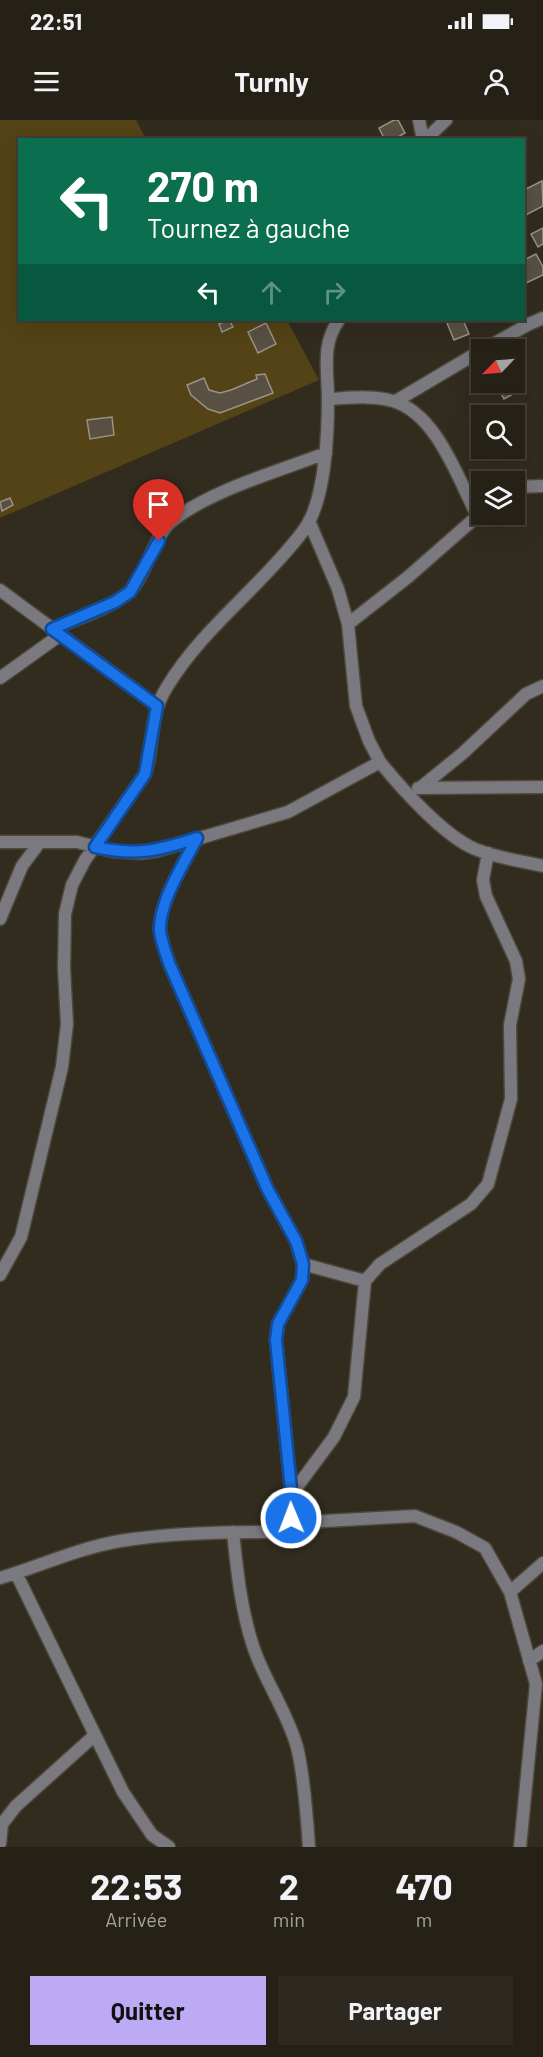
<!DOCTYPE html>
<html lang="fr">
<head>
<meta charset="utf-8">
<style>
  :root { --surface:#262117; --page:#2e2920; --text:#f1f3f6; --muted:#a4a3a1; --line:#423e36; --accent:#bcaaf5 }
  body { margin:0; font-family:Barlow,sans-serif; background:var(--page); color:var(--text); height:100vh; display:flex; flex-direction:column; font-size:22px; white-space:nowrap }
  * { box-sizing:border-box; margin:0 }
  p { font-size:20px; color:var(--muted) }
  .icon { flex:none; width:33px; height:33px; fill:none; stroke:currentColor; stroke-width:2; stroke-linecap:round; stroke-linejoin:round }
  .map { position:relative; height:1727px; overflow:hidden }
  .side { display:flex; flex-direction:column; background:var(--surface); flex:1 }
  .side>* { flex:none }
  .guide { position:absolute; left:18px; top:18px; width:507px; height:183px; border-radius:0px; box-shadow:0 6px 24px #0002,0 0 0 2px var(--line); background:#0b6e4f; color:#fff; overflow:hidden }
  .needle { width:39px; rotate:245deg }
  .tools { position:absolute; left:471px; top:219px; display:grid; gap:12px }
  .tools a { display:grid; place-items:center; width:54px; height:54px; border-radius:0px; background:var(--surface); box-shadow:0 6px 24px #0002,0 0 0 2px var(--line); font-size:30px }
  .pin { position:absolute; display:grid; place-items:center; width:51px; height:51px; color:#fff; margin:-62px -26px; border-radius:50% 50% 50% 0; rotate:-45deg; box-shadow:0 0 6px #0007 }
  .pin .icon { rotate:45deg }
  .me { position:absolute; width:66px; margin:-33px; rotate:359deg; stroke-linejoin:round; filter:drop-shadow(0 0 4px #0008) }
  .turn { display:flex; align-items:center; gap:21px; height:126px; padding:0 30px; font-size:27px }
  .turn .icon { width:78px; height:78px; stroke-width:2.5 }
  .turn b { display:block; font-size:42px; line-height:51px }
  .lanes { display:flex; align-items:center; height:57px; padding:0 30px; background:#0003; justify-content:center; gap:30px; direction:ltr }
  .lanes .off { opacity:.35 }
  .eta { display:flex; justify-content:space-evenly; align-items:center; height:102px; text-align:center }
  .eta b { font-size:36px; font-weight:700; line-height:42px }
  .button { display:flex; gap:12px; margin-top:auto; padding:12px 30px }
  .button a { flex:1; height:69px; border-radius:0px; background:var(--accent); color:#111; font-size:24px; font-weight:700; line-height:69px; text-align:center }
  .button a+a { background:var(--page); color:var(--text) }
  .status { display:flex; justify-content:space-between; align-items:center; height:42px; padding:0 30px; background:var(--surface); direction:ltr }
  .status svg { height:16px; fill:currentColor }
  header { display:flex; justify-content:space-between; align-items:center; height:78px; padding:0 30px; background:var(--surface); font-size:27px; font-weight:700 }
  .map>svg:first-child { display:block }
</style>
</head>
<body>
<div class="status"><b>22:51</b><svg viewBox="0 0 49 12"><path d="M0 12V9h3v3zM5 12V6h3v6zM10 12V3h3v9zM15 12V0h3v12zM26 1h20v11H26zM47 4h2v5h-2z"/></svg></div>
<header><svg class="icon" aria-label="menu" viewBox="0 0 24 24"><path d="M4 6h16M4 12h16M4 18h16"/></svg>Turnly<svg class="icon" aria-label="person" viewBox="0 0 24 24"><circle cx="12" cy="8" r="4"/><path d="M4 21q1-7 8-7t8 7"/></svg></header>
<div class="map">
<svg width="543" height="1727" viewBox="0 0 543 1727">
  <rect width="100%" height="100%" fill="#322c1f"/>
  <!-- green -->
  <path fill="#544316" d="M0 0H136L146 19 20 20V200H287L319 260 0 398Z"/>
  <!-- building -->
  <path fill="#585143" stroke="#9a9383" stroke-width="1.5" d="M394 0H398L405 13 393 20H385L379 8Z
    M542 61 543 86 524 96V70Z
    M543 108V124L538 127 531 114Z
    M536 134 543 147V155L524 164V140Z
    M229 200 233 207 222 212 219 204Z
    M454 200H463L469 214 454 220 447 203Z
    M266 203 276 224 258 233 248 212Z
    M265 254 273 273 220 293 208 289 191 275 187 265 204 258 209 270 220 273 231 270 257 259 256 255Z
    M507 265 513 274 504 279 499 270Z
    M112 297 114 315 90 319 87 300Z
    M10 378 13 385 2 391 0 382Z"/>
  <g fill="none" stroke-linecap="round" stroke-linejoin="round">
    <defs>
      <path id="street" d="M419 0 423 20
        M425 20 446 0
        M482 230 529 204 543 198
        M328 279C349 278 373 275 393 281 437 294 458 359 477 395
        M396 281 482 230
        M514 367 543 366
        M309 401 338 469 348 504 356 586 369 621 380 642
        M0 470 157 586
        M348 504 408 457 482 392
        M52 509C73 500 114 487 130 471 146 455 155 414 172 401 209 371 279 351 326 333
        M0 558 60 515
        M418 668 543 667
        M420 668 463 633 526 574 543 566
        M0 722H77L112 731 141 733 156 731 288 692 380 642C401 668 444 716 475 729 497 738 521 741 543 746
        M0 799 22 746 40 722
        M303 1144 365 1161
        M0 1155 21 1117 62 947 67 904 64 848 65 794 72 765 85 740 145 654C155 623 148 597 167 567 195 520 239 484 276 443 286 432 303 414 310 400 325 369 328 314 328 279 328 251 321 224 339 200
        M291 1375 334 1317 354 1277 365 1161 380 1144 471 1084 488 1064 511 979 510 905 519 859 516 841 486 776 483 760 488 733
        M288 1403 415 1396 456 1412 485 1428 510 1472 536 1564 520 1727
        M233 1412C237 1451 241 1489 253 1526 264 1560 287 1591 297 1627 304 1655 307 1697 309 1727
        M0 1458C40 1446 79 1428 120 1421 170 1413 222 1412 273 1412 284 1406 290 1403 293 1389L276 1220 278 1204 302 1160 303 1144 296 1121 268 1070 169 843C166 833 161 821 160 810 159 781 184 744 197 718
        M510 1472 543 1443
        M529 1541 543 1531
        M95 1615 123 1672 152 1715 169 1727
        M0 1723 2 1704 16 1686 95 1615 16 1453"/>
    </defs>
    <!-- street casing -->
    <use href="#street" stroke="#4e483c" stroke-width="15"/>
    <!-- street -->
    <use href="#street" stroke="#7b7980" stroke-width="12"/>
  </g>
  <g fill="none" stroke-linecap="round" stroke-linejoin="round">
    <defs>
      <path id="route" d="M159 421 130 472 115 482 52 509 157 586 145 654 95 727C136 736 157 731 197 718 184 744 159 781 160 811 161 821 166 833 169 843L268 1070 296 1121 303 1144 302 1160 278 1204 276 1220 293 1389 291 1398"/>
    </defs>
    <!-- route casing -->
    <use href="#route" stroke="#114b97" stroke-width="15"/>
    <!-- route -->
    <use href="#route" stroke="#1a73e8" stroke-width="10"/>
  </g>
</svg>
<div class="tools">
<a><svg class="needle" viewBox="-14 -14 28 28"><path d="M0-13l5 13h-10z" fill="#e53935"/><path d="M0 13l5-13h-10z" fill="#a4a3a1"/></svg></a>
<a><svg class="icon" aria-label="search" viewBox="0 0 24 24"><circle cx="10" cy="10" r="6"/><path d="M15 15l6 6"/></svg></a>
<a><svg class="icon" aria-label="layers" viewBox="0 0 24 24"><path d="M12 4l9 5-9 5-9-5zM3 14l9 5 9-5"/></svg></a>
</div>
<div class="pin" style="left:159px;top:421px;background:#d93025"><svg class="icon" aria-label="arrive" viewBox="0 0 24 24"><path d="M6 21V4h12l-3 4 3 4H6"/></svg></div>
<svg class="me" style="left:291px;top:1398px" viewBox="-20 -20 40 40"><circle r="17" fill="#1a73e8" stroke="#fff" stroke-width="3"/><path d="M0-11L8 9 0 5-8 9z" fill="#fff"/></svg>
<div class="guide">
<div class="turn"><svg class="icon" aria-label="left" viewBox="0 0 24 24"><path d="M17 20v-9H6M10 6l-5 5 5 5"/></svg><div><b>270 m</b>Tournez à gauche</div></div>
<div class="lanes"><svg class="icon" aria-label="left" viewBox="0 0 24 24"><path d="M17 20v-9H6M10 6l-5 5 5 5"/></svg><svg class="icon off" aria-label="ahead" viewBox="0 0 24 24"><path d="M12 20V5M6 11l6-6 6 6"/></svg><svg class="icon off" aria-label="right" viewBox="0 0 24 24"><path d="M7 20v-9h11M14 6l5 5-5 5"/></svg></div>
</div>
</div>
<section class="side">
<div class="eta">
<div><b>22:53</b><p>Arrivée</p></div>
<div><b>2</b><p>min</p></div>
<div><b>470</b><p>m</p></div>
</div>
<div class="button"><a>Quitter</a><a>Partager</a></div>
</section>
</body>
</html>
